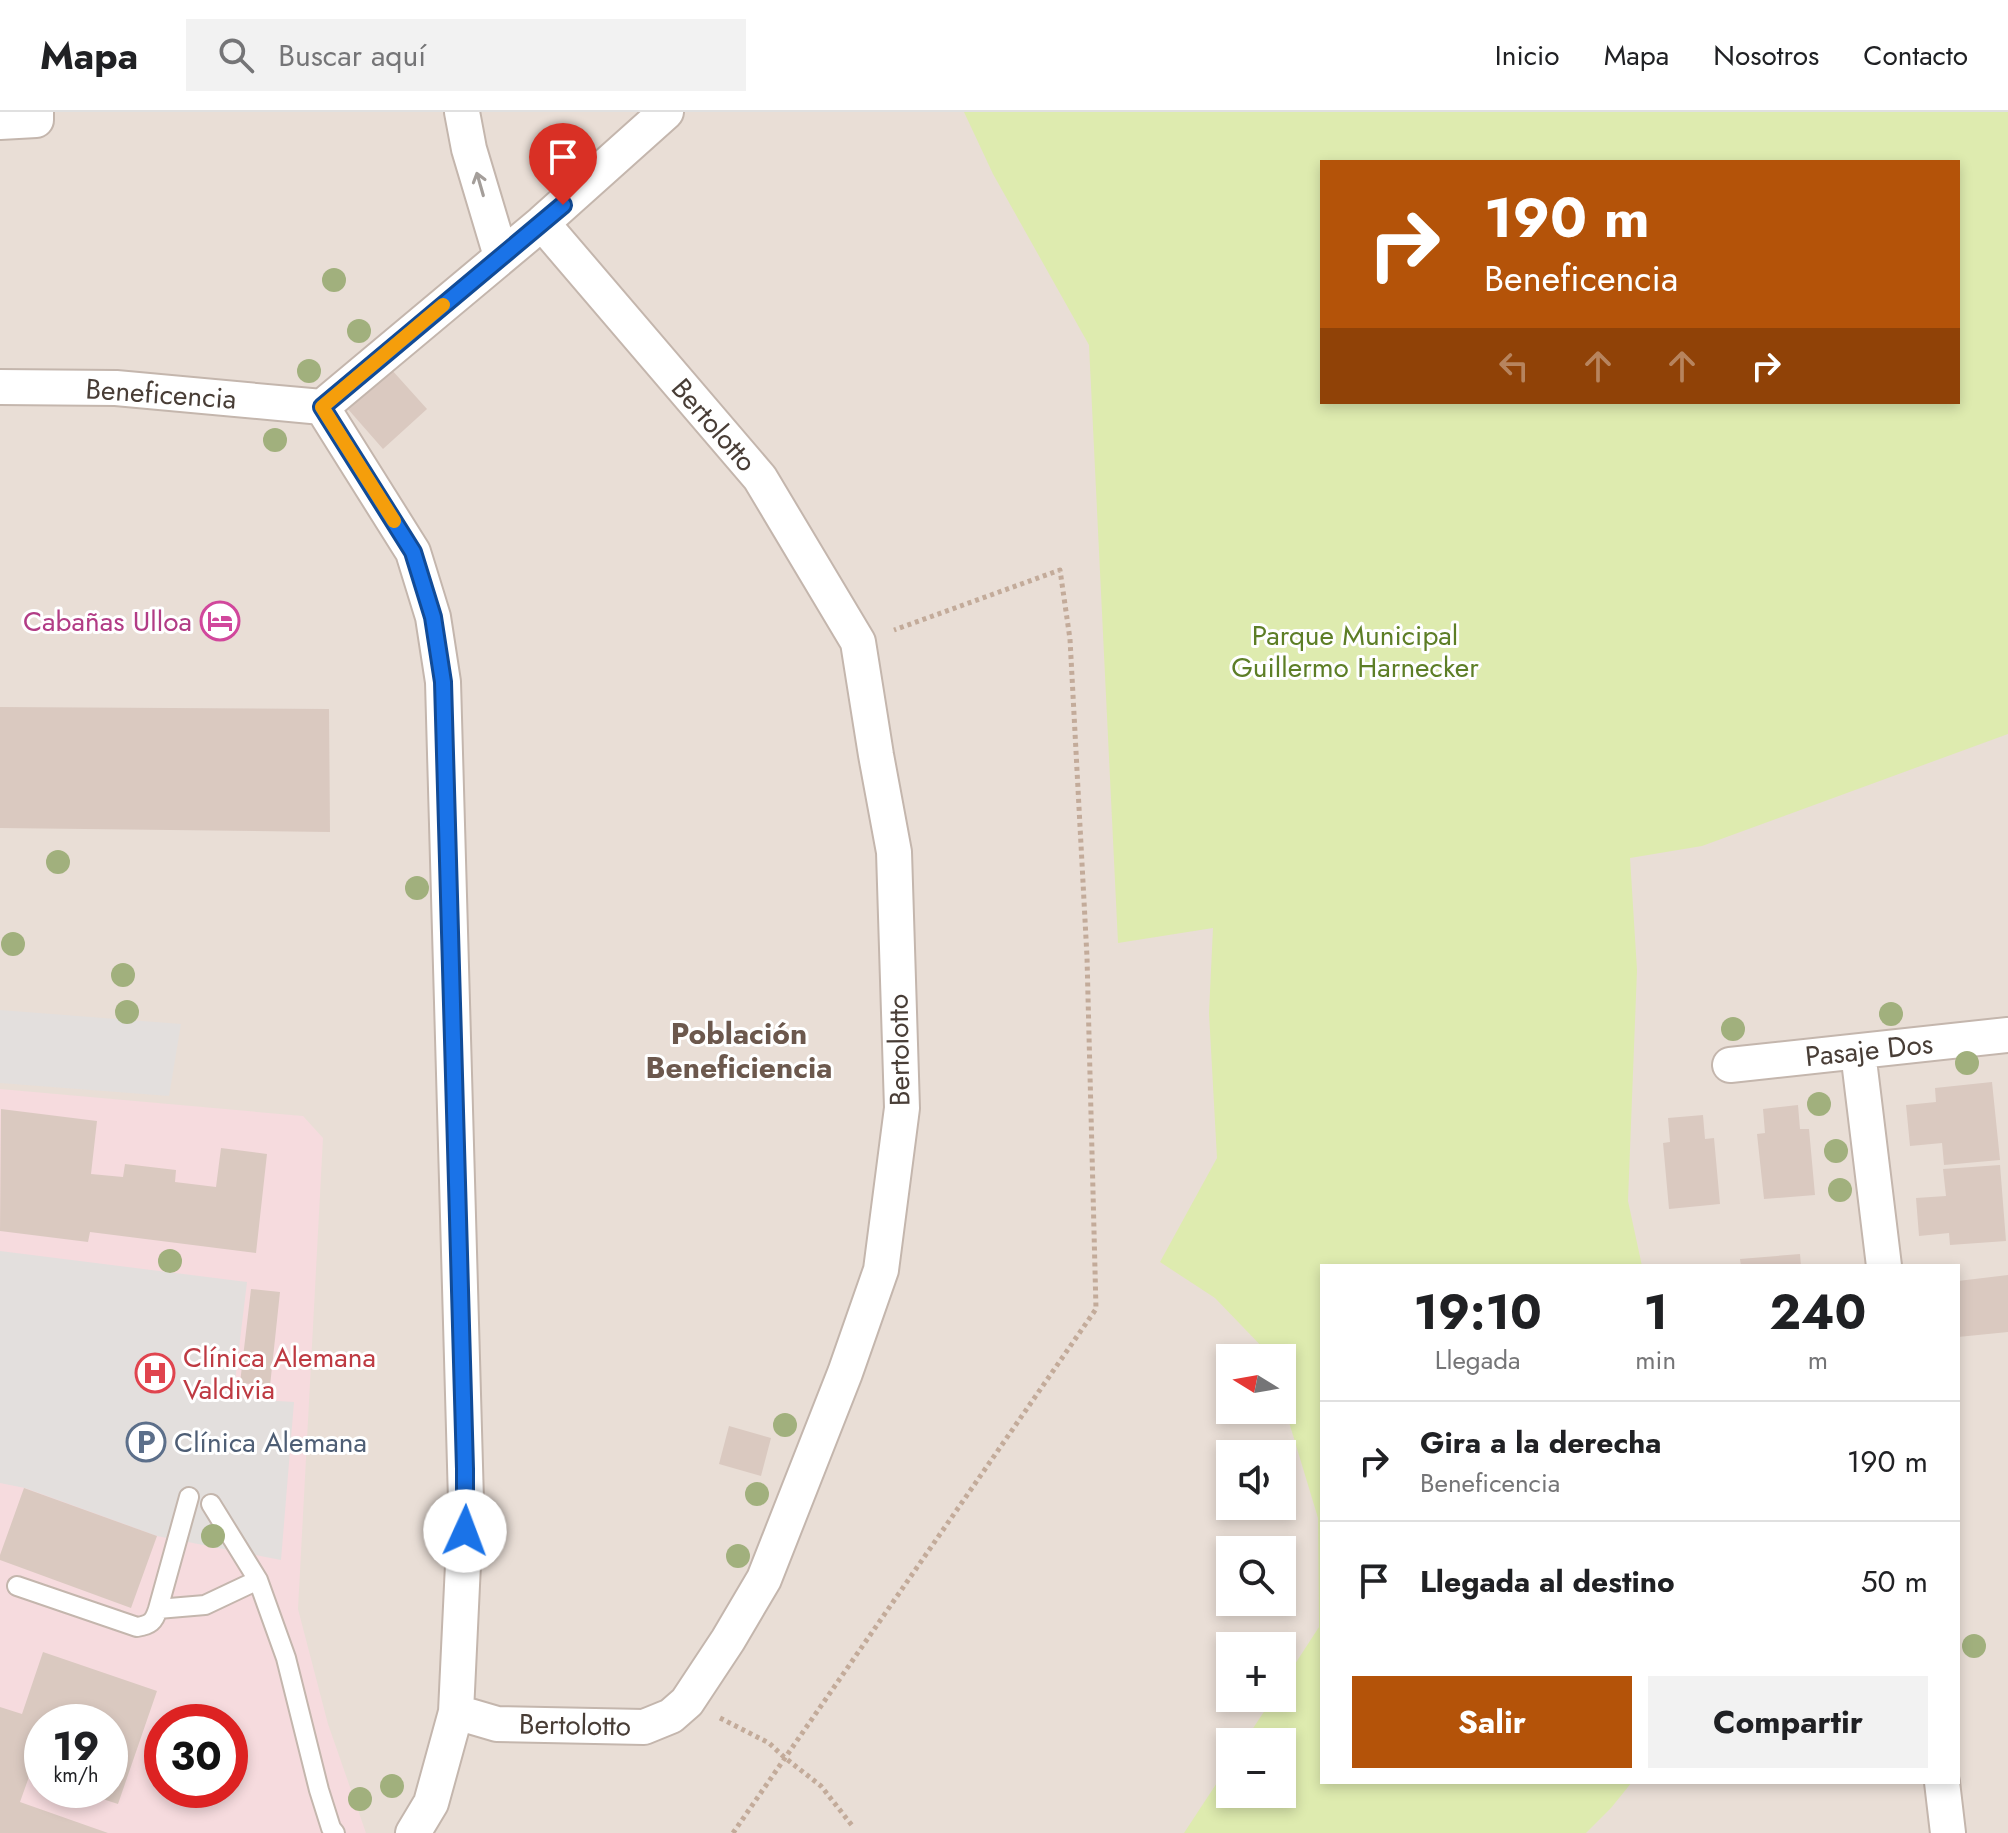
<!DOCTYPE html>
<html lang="es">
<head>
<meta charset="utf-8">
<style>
  :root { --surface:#fff; --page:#f2f2f2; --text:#202124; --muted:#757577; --line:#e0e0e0; --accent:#b45309 }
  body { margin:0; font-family:Jost,sans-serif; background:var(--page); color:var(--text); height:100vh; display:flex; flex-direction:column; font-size:30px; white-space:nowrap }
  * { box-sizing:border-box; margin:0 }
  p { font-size:26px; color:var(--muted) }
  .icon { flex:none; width:44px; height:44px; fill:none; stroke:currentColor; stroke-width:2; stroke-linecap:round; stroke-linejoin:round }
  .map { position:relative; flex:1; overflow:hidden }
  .drawer { position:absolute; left:1320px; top:1152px; width:640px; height:520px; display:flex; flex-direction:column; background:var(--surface); border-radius:0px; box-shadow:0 4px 12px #0003 }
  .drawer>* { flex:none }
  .guide { position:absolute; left:1320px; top:48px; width:640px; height:244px; border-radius:0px; box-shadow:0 4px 12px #0003; background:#b45309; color:#fff; overflow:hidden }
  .needle { width:52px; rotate:281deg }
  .buttons { position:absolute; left:1216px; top:1232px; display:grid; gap:16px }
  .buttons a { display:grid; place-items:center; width:80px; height:80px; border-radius:0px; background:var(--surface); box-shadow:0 4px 12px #0003; font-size:40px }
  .speed { position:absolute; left:24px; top:1592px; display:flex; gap:16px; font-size:40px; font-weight:700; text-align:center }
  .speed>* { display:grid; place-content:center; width:104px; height:104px; border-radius:50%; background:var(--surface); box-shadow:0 4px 12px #0003; line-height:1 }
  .speed small { font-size:20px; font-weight:400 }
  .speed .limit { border:12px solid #d22; background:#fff; color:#111 }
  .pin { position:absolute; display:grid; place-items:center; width:68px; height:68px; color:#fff; margin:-82px -34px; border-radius:50% 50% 50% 0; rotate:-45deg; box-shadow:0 0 8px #0007 }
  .pin .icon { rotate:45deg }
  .me { position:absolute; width:88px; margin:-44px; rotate:2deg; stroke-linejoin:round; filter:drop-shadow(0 0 6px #0008) }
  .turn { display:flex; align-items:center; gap:28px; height:168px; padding:0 32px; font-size:36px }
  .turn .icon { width:104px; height:104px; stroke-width:2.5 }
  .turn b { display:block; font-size:56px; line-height:68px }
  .lanes { display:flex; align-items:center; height:76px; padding:0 32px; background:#0003; justify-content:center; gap:40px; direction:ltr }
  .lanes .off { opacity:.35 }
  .eta { display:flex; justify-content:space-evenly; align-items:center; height:136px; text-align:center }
  .eta b { font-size:48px; font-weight:700; line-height:56px }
  .action { display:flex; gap:16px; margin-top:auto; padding:16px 32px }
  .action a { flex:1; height:92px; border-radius:0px; background:var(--accent); color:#fff; font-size:32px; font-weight:700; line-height:92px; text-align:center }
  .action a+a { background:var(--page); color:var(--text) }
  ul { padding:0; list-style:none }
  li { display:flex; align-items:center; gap:24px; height:120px; padding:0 32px; border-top:2px solid var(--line) }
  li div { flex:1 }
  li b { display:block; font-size:30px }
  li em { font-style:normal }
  header { display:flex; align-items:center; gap:48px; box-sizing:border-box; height:112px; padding:0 40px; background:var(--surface); border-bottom:2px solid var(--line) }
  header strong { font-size:38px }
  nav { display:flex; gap:44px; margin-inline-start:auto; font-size:28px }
  .search { width:560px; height:72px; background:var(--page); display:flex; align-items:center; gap:20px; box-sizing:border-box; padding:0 28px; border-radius:0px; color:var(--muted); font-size:30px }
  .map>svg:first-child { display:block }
</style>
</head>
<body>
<header>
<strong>Mapa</strong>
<div class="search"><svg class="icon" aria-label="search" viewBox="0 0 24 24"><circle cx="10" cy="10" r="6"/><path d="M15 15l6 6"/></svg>Buscar aquí</div>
<nav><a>Inicio</a><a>Mapa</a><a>Nosotros</a><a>Contacto</a></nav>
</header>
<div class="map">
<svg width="2008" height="1721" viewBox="0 0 2008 1721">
  <rect width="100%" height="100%" fill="#f5eee8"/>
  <!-- residential -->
  <path fill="#e9ded6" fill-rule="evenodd" d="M0 0H2008V1721H0ZM1322 50H1958V290H1322ZM1322 1154H1958V1670H1322ZM1230 1246H1282V1298H1230ZM1230 1342H1282V1394H1230ZM1230 1438H1282V1490H1230ZM1230 1534H1282V1586H1230ZM42 1610H110V1678H42ZM162 1610H230V1678H162ZM1230 1630H1282V1682H1230Z"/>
  <!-- medical -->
  <path fill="#f6dbde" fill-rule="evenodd" d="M0 977 303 1004 323 1026 298 1497 328 1612 366 1721H0ZM42 1610H110V1678H42ZM162 1610H230V1678H162Z"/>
  <!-- green -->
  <path fill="#deebaf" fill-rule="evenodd" d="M964 0H2008V622L1702 734 1630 746 1637 858 1628 1089 1642 1154H1322V1670H1632L1611 1696 1586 1721H1184L1230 1651V1682H1282V1630H1244L1273 1586H1282V1572L1319 1515 1318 1406 1282 1287V1246H1270L1268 1241 1215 1186 1160 1150 1217 1046 1209 901 1213 816 1118 831 1089 233 993 62ZM1322 50H1958V290H1322Z"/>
  <!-- parking -->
  <path fill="#e3dfdd" d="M0 898 181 912 169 984 0 971Z
    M0 1139 247 1170 233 1286 294 1290 281 1448 157 1424 25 1376 0 1371Z"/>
  <!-- building -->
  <path fill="#dac9c0" d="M391 257 427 297 383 337 347 296Z
    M0 595 329 597 330 720 0 716Z
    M1992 970 2000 1048 1944 1053 1942 1031 1910 1034 1906 993 1936 990 1935 976Z
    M1798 993 1800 1017H1809L1815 1083 1764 1087 1757 1022 1765 1021 1763 997Z
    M1 997 97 1009 91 1062 123 1065 125 1052 176 1058 175 1070 216 1075 221 1036 267 1042 256 1141 90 1120 88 1130 0 1119Z
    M1703 1003 1705 1027 1714 1026 1720 1092 1669 1097 1663 1031 1670 1030 1668 1006Z
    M2000 1053 2006 1129 1950 1133 1949 1121 1919 1124 1916 1086 1946 1084 1943 1057Z
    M1800 1142 1801 1154H1741L1740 1147Z
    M2008 1163V1220L1958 1225V1169Z
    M251 1177 280 1180 270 1274 240 1271Z
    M729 1314 771 1326 761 1364 719 1352Z
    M24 1376 157 1424 131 1496 0 1448V1443Z
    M43 1540 157 1579 118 1692 78 1679 110 1678V1610H42V1666L30 1662 20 1690 108 1721H0V1595L22 1602Z"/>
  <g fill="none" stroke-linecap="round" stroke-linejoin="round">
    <defs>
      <path id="lane" d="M211 1392 258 1468 286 1546 319 1678 331 1716 335 1721
        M17 1474 137 1515C150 1513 154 1510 158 1497L189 1385
        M158 1497 205 1493 258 1468"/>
      <path id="street" d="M462 0 469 37 501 144
        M0 10 36 8V0
        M0 275 116 276 322 295 413 440 433 505 443 570 466 1389 456 1600 431 1691 413 1721
        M322 295 542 111 666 0
        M1858 940 1884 1154
        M1730 953 2008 923
        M456 1600 497 1612 644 1615 671 1604 687 1590 728 1528 764 1467 845 1261 881 1158 902 996 894 740 876 643 858 530 760 366 542 111
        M1942 1670 1948 1721"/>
    </defs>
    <!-- lane casing -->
    <use href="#lane" stroke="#c4b6ad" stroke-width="22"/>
    <!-- street casing -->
    <use href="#street" stroke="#c4b6ad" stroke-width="38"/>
    <!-- path -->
    <path stroke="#c3ab9a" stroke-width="5" stroke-dasharray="4 4" stroke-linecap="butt" d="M720 1606 769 1631 784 1645 821 1674 854 1716
      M733 1721 1096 1197 1087 845 1070 527 1060 458 894 518"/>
    <!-- lane -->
    <use href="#lane" stroke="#fff" stroke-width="18"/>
    <!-- street -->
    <use href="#street" stroke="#fff" stroke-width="34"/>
  </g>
  <!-- trees -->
  <g fill="#a1b07d">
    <circle cx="334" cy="168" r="12"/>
    <circle cx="359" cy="219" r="12"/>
    <circle cx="309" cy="259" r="12"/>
    <circle cx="275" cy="328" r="12"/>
    <circle cx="58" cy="750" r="12"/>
    <circle cx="417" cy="776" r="12"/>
    <circle cx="13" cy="832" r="12"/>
    <circle cx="123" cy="863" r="12"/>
    <circle cx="127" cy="900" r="12"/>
    <circle cx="1891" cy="902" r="12"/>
    <circle cx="1733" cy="917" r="12"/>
    <circle cx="1967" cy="951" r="12"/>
    <circle cx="1819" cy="992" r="12"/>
    <circle cx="1836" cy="1039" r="12"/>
    <circle cx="1840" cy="1078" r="12"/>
    <circle cx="170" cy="1149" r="12"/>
    <circle cx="785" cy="1313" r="12"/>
    <circle cx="757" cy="1382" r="12"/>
    <circle cx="213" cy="1424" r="12"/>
    <circle cx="738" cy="1444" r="12"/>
    <circle cx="1974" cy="1534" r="12"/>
    <circle cx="392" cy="1674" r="12"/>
    <circle cx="360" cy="1687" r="12"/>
  </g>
  <!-- one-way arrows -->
  <defs><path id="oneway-shaft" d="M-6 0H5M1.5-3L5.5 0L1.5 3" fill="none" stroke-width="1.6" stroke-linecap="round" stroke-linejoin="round" transform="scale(2)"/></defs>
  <use stroke="#a49e9a" href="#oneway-shaft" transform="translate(480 72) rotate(-106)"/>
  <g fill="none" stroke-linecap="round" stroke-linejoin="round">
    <defs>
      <path id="route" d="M465 1419V1357L443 570 433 505 413 440 322 295 563 93"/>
    </defs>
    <!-- route casing -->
    <use href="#route" stroke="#114b97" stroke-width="20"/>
    <!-- route -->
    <use href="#route" stroke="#1a73e8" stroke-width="14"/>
    <!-- slow -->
    <path stroke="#f59e0b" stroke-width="14" d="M394 409 322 295 443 193"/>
  </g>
  <!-- icons -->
  <defs>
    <symbol id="hotel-ring" viewBox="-11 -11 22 22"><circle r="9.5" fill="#fff" stroke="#d1479c" stroke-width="1.5"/><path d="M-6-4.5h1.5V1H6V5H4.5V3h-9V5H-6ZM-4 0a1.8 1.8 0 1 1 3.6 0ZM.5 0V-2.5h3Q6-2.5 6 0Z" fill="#d1479c"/></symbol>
    <symbol id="hospital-ring" viewBox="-11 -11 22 22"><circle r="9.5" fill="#fff" stroke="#e0444e" stroke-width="1.5"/><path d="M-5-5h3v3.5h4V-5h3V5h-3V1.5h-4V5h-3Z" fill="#e0444e"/></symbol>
    <symbol id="parking-ring" viewBox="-11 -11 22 22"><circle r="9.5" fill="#fff" stroke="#5c6f8a" stroke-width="1.5"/><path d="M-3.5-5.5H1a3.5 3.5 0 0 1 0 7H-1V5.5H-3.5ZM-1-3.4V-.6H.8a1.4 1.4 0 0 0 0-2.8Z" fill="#5c6f8a"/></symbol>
  </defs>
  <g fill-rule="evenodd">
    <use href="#hotel-ring" x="198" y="487" width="44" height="44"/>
    <use href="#hospital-ring" x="133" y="1239" width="44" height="44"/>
    <use href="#parking-ring" x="124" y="1308" width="44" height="44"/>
  </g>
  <g text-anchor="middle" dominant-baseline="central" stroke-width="6" stroke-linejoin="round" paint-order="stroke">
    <!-- street labels -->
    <g font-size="28" fill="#483d36" stroke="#fff">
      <text transform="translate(161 282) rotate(4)">Beneficencia</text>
      <text transform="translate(714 313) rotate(49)">Bertolotto</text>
      <text transform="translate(899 938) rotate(-91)">Bertolotto</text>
      <text transform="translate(1869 938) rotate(-6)">Pasaje Dos</text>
      <text transform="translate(575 1613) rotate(1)">Bertolotto</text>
    </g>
    <!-- hotel labels -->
    <g font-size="28" fill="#b23c85" stroke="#fff" text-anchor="end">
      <text x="192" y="509">Cabañas Ulloa</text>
    </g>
    <!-- park labels -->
    <g font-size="28" fill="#5d7e26" stroke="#fff">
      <text x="1355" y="523">Parque Municipal<tspan x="1355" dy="32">Guillermo Harnecker</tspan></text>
    </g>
    <!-- health labels -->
    <g font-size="28" fill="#be3a42" stroke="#fff" text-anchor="start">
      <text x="183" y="1245">Clínica Alemana<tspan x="183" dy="32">Valdivia</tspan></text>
    </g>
    <!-- service labels -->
    <g font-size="28" fill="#4e5e75" stroke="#fff" text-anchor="start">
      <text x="174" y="1330">Clínica Alemana</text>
    </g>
    <!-- neighbourhood labels -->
    <g font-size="30" font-weight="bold" fill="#6c584d" stroke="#fff">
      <text x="739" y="921">Población<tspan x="739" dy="34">Beneficiencia</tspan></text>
    </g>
  </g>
</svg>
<div class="buttons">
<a><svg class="needle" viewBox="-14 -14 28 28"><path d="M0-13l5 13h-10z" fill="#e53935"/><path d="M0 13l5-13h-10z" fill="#757577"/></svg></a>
<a><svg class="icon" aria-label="sound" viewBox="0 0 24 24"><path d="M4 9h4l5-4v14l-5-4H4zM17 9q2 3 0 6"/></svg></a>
<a><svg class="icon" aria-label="search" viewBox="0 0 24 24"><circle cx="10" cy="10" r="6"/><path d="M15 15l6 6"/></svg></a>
<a>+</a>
<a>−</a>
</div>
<div class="speed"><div>19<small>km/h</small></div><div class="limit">30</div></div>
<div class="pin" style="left:563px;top:93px;background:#d93025"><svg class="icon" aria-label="arrive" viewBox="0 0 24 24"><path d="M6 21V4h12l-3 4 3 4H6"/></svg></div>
<svg class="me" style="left:465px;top:1419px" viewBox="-20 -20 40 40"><circle r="19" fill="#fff"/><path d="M0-13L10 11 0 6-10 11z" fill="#1a73e8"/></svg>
<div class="guide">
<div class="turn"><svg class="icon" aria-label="right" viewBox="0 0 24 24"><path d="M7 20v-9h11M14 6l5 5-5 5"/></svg><div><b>190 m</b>Beneficencia</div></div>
<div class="lanes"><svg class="icon off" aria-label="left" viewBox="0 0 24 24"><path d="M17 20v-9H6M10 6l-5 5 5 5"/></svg><svg class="icon off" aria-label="ahead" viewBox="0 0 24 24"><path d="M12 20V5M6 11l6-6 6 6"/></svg><svg class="icon off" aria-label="ahead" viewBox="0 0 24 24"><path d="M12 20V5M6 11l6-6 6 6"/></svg><svg class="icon" aria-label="right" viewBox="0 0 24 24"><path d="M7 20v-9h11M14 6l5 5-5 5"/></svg></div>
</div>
<section class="drawer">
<div class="eta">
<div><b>19:10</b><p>Llegada</p></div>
<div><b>1</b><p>min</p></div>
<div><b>240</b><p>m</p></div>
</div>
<ul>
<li><svg class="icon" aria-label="right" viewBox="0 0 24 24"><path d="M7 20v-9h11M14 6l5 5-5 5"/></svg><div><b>Gira a la derecha</b><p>Beneficencia</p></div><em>190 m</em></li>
<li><svg class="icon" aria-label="arrive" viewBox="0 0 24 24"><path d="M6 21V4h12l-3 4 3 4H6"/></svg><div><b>Llegada al destino</b></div><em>50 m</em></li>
</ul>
<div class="action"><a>Salir</a><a>Compartir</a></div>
</section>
</div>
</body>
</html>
